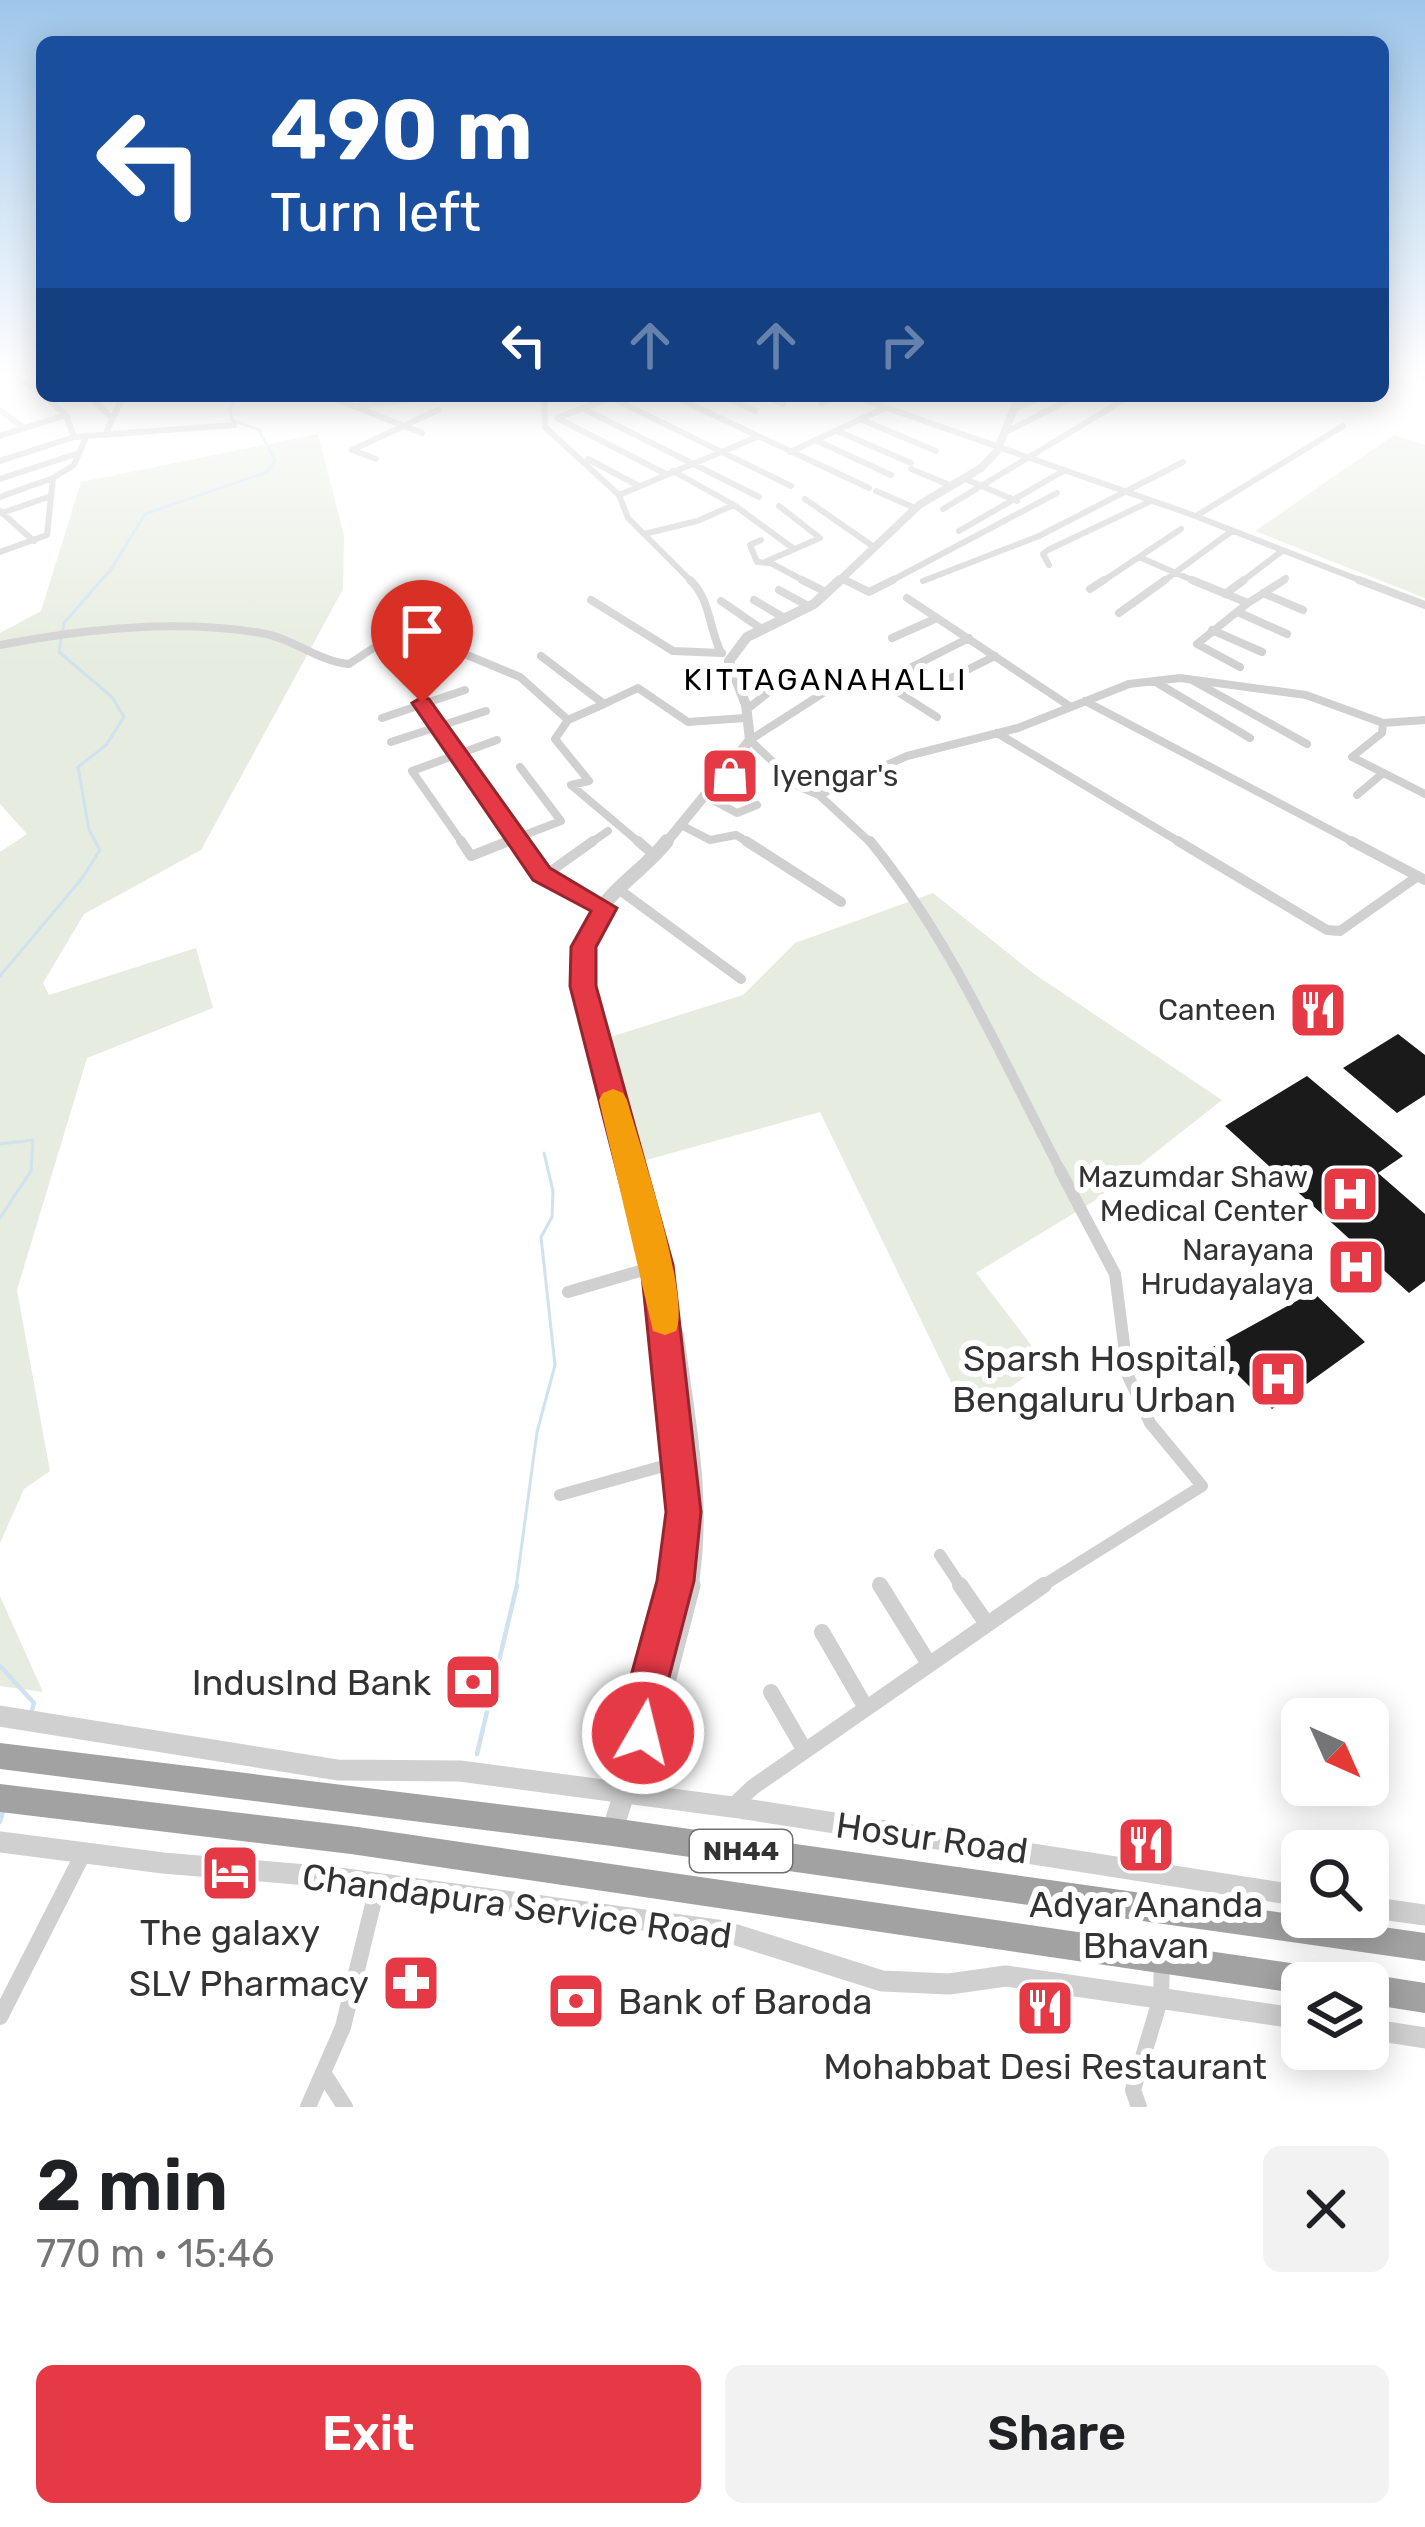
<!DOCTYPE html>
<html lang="en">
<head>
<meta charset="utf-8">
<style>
  :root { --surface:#fff; --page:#f2f2f2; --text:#202124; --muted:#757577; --accent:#e63946 }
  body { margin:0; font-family:Rubik,sans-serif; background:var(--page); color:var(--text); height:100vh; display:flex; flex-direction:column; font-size:45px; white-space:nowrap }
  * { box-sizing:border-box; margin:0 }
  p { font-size:39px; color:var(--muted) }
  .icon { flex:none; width:66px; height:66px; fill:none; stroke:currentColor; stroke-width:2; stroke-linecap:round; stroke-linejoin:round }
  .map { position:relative; height:2107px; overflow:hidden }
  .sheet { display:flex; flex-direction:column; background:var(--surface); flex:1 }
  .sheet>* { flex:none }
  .hud { position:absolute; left:36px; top:36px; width:1353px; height:366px; border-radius:18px; box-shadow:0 6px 30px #0003; background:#1a4fa0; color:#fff; overflow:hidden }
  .needle { width:78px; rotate:135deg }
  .tools { position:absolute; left:1281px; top:1698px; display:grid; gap:24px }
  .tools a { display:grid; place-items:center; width:108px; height:108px; border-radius:18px; background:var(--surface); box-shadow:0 6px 30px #0003; font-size:60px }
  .pin { position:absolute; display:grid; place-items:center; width:102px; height:102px; color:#fff; margin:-123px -51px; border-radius:50% 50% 50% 0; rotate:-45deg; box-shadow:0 0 12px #0007 }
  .pin .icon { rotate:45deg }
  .me { position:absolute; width:132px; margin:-66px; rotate:8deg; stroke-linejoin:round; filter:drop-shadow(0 0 9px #0008) }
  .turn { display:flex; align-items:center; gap:42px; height:252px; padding:0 36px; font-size:54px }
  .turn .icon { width:156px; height:156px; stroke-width:2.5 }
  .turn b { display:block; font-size:84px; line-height:102px }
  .lanes { display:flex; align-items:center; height:114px; padding:0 36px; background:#0003; justify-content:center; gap:60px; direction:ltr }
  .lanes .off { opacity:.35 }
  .round { display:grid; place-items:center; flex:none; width:126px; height:126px; border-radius:18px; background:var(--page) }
  .headline { display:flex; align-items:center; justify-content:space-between; height:204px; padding:0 36px }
  h1 { font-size:72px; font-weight:600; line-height:90px }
  .cta { display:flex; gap:24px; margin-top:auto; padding:24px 36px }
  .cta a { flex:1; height:138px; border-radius:18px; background:var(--accent); color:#fff; font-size:48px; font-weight:600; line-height:138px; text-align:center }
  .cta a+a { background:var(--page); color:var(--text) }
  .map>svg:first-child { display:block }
</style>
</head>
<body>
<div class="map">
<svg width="1425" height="2107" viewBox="0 0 1425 2107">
  <rect width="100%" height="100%" fill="#fff"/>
  <!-- green -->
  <path fill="#e6ecdf" d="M318 434 344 536 343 589 201 850 84 914 43 983 49 995 196 948 213 1008 87 1058 17 1290 50 1471 24 1489 0 1543V852L27 834 0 804V633L41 611 81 482Z
    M1394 435 1425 445V598L1255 531Z
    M933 893 1033 973 1222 1100 1094 1201 976 1273 1045 1363 968 1417 820 1112 639 1162 607 1038 743 995 795 943Z
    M0 1596 43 1692 0 1686Z"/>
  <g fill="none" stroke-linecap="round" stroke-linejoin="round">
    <!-- stream-far1 -->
    <path stroke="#cfe2ee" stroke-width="3" d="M0 976 83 877 100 850 89 830 78 767 106 745 124 717 112 697 59 652 64 623 112 568 145 514 267 472 275 461 259 430 232 420 230 409 237 396
      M0 1144 33 1140 31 1171 0 1218
      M516 1588 537 1432 555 1365 541 1237 552 1217 553 1191 544 1153"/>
    <!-- stream -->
    <path stroke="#cfe2ee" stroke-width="4.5" d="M0 1666 34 1703 32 1710
      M477 1754 517 1585
      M0 1822 3 1811"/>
  </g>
  <!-- building -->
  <path fill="#1a1a1a" d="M1398 1034 1425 1055V1095L1397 1113 1343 1068Z
    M1307 1076 1403 1156 1378 1173 1425 1214V1281L1409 1293 1225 1126Z
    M1313 1292 1365 1342 1272 1409 1211 1348Z"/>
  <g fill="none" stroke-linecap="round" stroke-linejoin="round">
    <!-- minor-far4 -->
    <path stroke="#d0d0d0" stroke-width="6" d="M10 373 42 394
      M1408 373 1425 378
      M45 396 66 415 74 437
      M89 396 110 416
      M328 396 422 433
      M544 396 545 427 619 495 628 518 693 583
      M578 396H590
      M608 396 791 486
      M673 396 869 488
      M723 396 755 411
      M764 396 783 404
      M853 396 1190 514 1367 583
      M613 397 557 418 666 474
      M821 403 838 396
      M359 406 439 396
      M582 408 759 497
      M1016 408 1045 396
      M0 410 24 428
      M860 419 936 451
      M837 431 911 463
      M1006 432 1076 396
      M105 435 123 396
      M0 436 66 415
      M815 440 891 475
      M790 452 883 409
      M376 459 352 450 438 410
      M588 459 639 486
      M0 461 74 437 234 425
      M911 469 952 486
      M673 471 734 505 794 549
      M0 479 79 453
      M965 479 1017 501
      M876 491 915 508
      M619 495 757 437
      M0 497 53 478
      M805 499 874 547
      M779 506 820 538 767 561 808 583
      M943 509 1130 396
      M0 511 34 541
      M2 513 51 496
      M1196 516 1343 426
      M959 531 1065 470
      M644 534 697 521 734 505
      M761 540 750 545 757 562 770 563
      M0 552 47 535 53 478 74 465 86 437
      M1139 557 1199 583
      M1049 565 1043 554 1048 550 1151 501
      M842 578 851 583
      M923 581 1039 536 1183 462
      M887 583 1057 493
      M1100 583 1181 529
      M1161 583 1232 531
      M1240 583 1282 551
      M1279 583 1286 578"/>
    <!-- minor-far3 -->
    <path stroke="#d0d0d0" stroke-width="8" d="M690 580C710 598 709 628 721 653
      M802 580 826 592
      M845 580 869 592 893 580
      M1192 580 1248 603 1197 644 1240 667
      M1359 580 1425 605
      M1090 589 1104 580
      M779 590 810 607
      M1263 593 1303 610
      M1225 594 1244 580
      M907 598 1071 707
      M591 600 673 651 722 653
      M754 600 786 619
      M721 601 763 630
      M1248 603 1284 580
      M1119 613 1165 580
      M1240 613 1287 634
      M1212 630 1262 652
      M892 638 937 618
      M0 645C85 629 175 619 261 633 293 638 317 661 349 664L393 635 409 631 520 677 568 720
      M541 656 604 704 568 720 555 739 589 781 571 785 641 844
      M949 679 995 656
      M1192 680 1307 744
      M1154 681 1250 738
      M831 688 750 740 798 786 819 795 907 756 1018 728 1129 684 1180 678 1306 695 1383 723 1425 720
      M1085 701 1357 844
      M422 703 521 844
      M604 704 638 688 688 722 745 718
      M746 710 793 673
      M937 717 882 682 969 638
      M382 718 465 690
      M1383 723 1382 733 1352 757 1425 794
      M997 733 1183 844
      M391 742 486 711
      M819 795 872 844
      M1357 795 1383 773
      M705 796 737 813 757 805
      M681 825 710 840 736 835 751 844
      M463 844 412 771 497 740
      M501 844 561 821 520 767
      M589 844 608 831"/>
    <!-- minor-far2 -->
    <path stroke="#d0d0d0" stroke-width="10" d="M461 841 471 856 509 841
      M519 841 542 874 605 908
      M638 841 654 855
      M746 841 841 902
      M870 841C951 939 1003 1062 1062 1173
      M1178 841 1327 930 1340 931 1418 876
      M1351 841 1425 880
      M544 876 593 841
      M621 891 741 979"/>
    <!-- minor-far1 -->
    <path stroke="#d0d0d0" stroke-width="12" d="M568 1292 657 1266
      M560 1495 678 1462
      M940 1555 962 1588
      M879 1583 882 1588
      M1039 1588 1202 1486 1150 1423 1128 1376 1115 1274 1060 1170"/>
    <!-- minor -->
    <path stroke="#d0d0d0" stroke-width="16" d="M880 1585 929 1664
      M960 1585 987 1624
      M822 1632 866 1708
      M771 1692 805 1751
      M734 1805 753 1787 1044 1585
      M0 2017 83 1854
      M326 2077 345 2107
      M308 2107 343 2027 378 1884
      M1139 2107 1133 2090 1161 1997 1162 1960"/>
    <!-- tertiary-far4 -->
    <path stroke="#d0d0d0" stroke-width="8" d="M837 583 919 505 981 468 997 451 1019 396"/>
    <!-- tertiary-far3 -->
    <path stroke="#d0d0d0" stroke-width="10" d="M665 844 750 740 746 705 729 661 747 637 814 604 840 580"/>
    <!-- tertiary-far2 -->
    <path stroke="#d0d0d0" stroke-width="14" d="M632 1173C615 1109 560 972 597 914 614 887 647 867 667 841"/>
    <!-- tertiary-far1 -->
    <path stroke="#d0d0d0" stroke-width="16" d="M631 1170 657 1266 683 1512 674 1588
      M666 1326 676 1335C687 1419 705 1503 690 1588"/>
    <!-- tertiary -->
    <path stroke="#d0d0d0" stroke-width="21" d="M0 1716 338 1770 460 1771 732 1807 1302 1896
      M643 1733 660 1701 690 1585
      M612 1832 643 1733 640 1716 675 1585
      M0 1842 163 1863 331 1877 724 1931 882 1981 949 1984 1006 1976 1302 2019
      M1368 1907 1425 1915
      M1368 2029 1425 2038"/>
    <!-- trunk -->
    <path fill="#a2a2a2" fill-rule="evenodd" d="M0 1743 612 1818 1425 1933V1961L612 1846 0 1769Z
      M0 1784 351 1826 1325 1968 1335 1973 1340 1983H1302V1994L351 1854 0 1812Z
      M1368 1974 1425 1983V2013L1368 2004V1983H1356L1358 1979Z"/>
  </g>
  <!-- sky -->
  <linearGradient id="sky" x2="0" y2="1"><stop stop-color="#9ec6ea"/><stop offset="0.56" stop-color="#fff"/><stop offset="1" stop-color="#fff" stop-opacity="0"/></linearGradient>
  <rect width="1425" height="668" fill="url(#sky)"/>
  <!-- route -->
  <path fill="#e63946" stroke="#96252e" stroke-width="3" d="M422 697 429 699 550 868 617 908 596 947V986L673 1265 701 1512 694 1581 659 1716 663 1733 657 1747 643 1753 629 1747 620 1716 657 1581 666 1512 641 1265 570 986 571 947 591 911 533 880 412 703Z"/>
  <!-- slow -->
  <path fill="#f59e0b" d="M613 1089 623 1093 627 1100C639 1143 691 1297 676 1331L665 1335 653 1331 599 1100 603 1093Z"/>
  <!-- icons -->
  <defs>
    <symbol id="shop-square" viewBox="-11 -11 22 22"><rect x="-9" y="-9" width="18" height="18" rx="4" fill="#e63946" stroke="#fff"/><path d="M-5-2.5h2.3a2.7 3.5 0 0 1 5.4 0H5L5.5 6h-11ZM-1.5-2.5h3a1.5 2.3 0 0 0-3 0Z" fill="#fff"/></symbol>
    <symbol id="restaurant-square" viewBox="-11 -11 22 22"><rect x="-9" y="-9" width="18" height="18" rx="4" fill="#e63946" stroke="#fff"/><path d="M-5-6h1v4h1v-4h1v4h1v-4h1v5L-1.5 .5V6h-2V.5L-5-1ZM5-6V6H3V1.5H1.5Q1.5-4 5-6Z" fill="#fff"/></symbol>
    <symbol id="hospital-square" viewBox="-11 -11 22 22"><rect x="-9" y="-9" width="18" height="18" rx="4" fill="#e63946" stroke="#fff"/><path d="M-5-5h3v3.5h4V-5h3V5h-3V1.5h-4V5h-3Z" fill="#fff"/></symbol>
    <symbol id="bank-square" viewBox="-11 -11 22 22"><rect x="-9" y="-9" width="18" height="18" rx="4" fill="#e63946" stroke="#fff"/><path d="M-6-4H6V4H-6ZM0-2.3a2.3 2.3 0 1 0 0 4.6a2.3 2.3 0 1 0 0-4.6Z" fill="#fff"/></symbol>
    <symbol id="hotel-square" viewBox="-11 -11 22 22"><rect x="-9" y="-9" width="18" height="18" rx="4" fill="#e63946" stroke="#fff"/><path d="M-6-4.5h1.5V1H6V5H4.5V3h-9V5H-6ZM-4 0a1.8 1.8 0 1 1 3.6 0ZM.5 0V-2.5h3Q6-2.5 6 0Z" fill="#fff"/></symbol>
    <symbol id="pharmacy-square" viewBox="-11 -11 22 22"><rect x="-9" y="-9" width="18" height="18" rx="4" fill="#e63946" stroke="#fff"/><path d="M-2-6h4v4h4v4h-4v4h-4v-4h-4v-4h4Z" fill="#fff"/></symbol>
  </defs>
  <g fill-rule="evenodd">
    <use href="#shop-square" x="697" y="743" width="66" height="66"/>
    <use href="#restaurant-square" x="1285" y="977" width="66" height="66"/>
    <use href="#hospital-square" x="1317" y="1161" width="66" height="66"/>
    <use href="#hospital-square" x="1323" y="1234" width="66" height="66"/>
    <use href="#hospital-square" x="1245" y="1346" width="66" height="66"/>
    <use href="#bank-square" x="440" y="1649" width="66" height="66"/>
    <use href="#restaurant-square" x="1113" y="1812" width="66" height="66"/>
    <use href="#hotel-square" x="197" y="1840" width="66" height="66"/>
    <use href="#pharmacy-square" x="378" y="1950" width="66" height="66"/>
    <use href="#bank-square" x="543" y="1968" width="66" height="66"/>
    <use href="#restaurant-square" x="1012" y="1975" width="66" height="66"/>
  </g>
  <g text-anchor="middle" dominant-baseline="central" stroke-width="12" stroke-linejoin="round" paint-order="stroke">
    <!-- shield labels -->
    <rect fill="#fff" stroke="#707070" stroke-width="3" x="690" y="1830" width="102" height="42" rx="9"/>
    <g font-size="27" font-weight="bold" fill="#333">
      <text x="741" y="1851">NH44</text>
    </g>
    <!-- far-quarter labels -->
    <g font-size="30" letter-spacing="3" fill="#000" stroke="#fff">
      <text x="826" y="680">KITTAGANAHALLI</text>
    </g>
    <!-- poi labels -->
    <g font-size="30" fill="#333" stroke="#fff" text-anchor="end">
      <text x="772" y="776" text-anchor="start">Iyengar's</text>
      <text x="1276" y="1010">Canteen</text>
      <text x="1308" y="1177">Mazumdar Shaw<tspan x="1308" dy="34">Medical Center</tspan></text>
      <text x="1314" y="1250">Narayana<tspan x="1314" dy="34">Hrudayalaya</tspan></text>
    </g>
    <!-- near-poi labels -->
    <g font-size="36" fill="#333" stroke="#fff" text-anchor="end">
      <text x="1236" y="1358">Sparsh Hospital,<tspan x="1236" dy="41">Bengaluru Urban</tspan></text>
      <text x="431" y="1682">IndusInd Bank</text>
      <text x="1146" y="1904" text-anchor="middle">Adyar Ananda<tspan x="1146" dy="41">Bhavan</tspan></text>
      <text x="230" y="1932" text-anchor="middle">The galaxy</text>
      <text x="369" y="1983">SLV Pharmacy</text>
      <text x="618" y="2001" text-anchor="start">Bank of Baroda</text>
      <text x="1045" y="2066" text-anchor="middle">Mohabbat Desi Restaurant</text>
    </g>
    <!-- near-street labels -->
    <g font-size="36" fill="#333" stroke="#fff">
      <text transform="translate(932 1838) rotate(8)">Hosur Road</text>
      <text transform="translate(517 1906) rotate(8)">Chandapura Service Road</text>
    </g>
  </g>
</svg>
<div class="tools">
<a><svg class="needle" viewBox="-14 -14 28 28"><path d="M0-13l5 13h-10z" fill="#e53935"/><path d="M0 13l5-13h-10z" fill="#757577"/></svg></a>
<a><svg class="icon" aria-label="search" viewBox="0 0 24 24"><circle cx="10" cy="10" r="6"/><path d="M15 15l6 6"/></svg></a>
<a><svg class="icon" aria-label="layers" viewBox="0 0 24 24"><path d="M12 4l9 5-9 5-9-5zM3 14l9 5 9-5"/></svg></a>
</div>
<div class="pin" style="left:422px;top:703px;background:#d93025"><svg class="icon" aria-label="arrive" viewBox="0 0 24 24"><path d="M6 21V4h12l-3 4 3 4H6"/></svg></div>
<svg class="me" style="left:643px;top:1733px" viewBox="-20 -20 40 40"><circle r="17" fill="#e63946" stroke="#fff" stroke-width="3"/><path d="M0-11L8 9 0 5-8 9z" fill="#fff"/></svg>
<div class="hud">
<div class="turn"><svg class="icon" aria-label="left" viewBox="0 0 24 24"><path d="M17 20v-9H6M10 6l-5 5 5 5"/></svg><div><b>490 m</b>Turn left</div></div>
<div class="lanes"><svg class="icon" aria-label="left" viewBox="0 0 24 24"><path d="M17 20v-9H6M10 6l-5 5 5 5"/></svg><svg class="icon off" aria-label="ahead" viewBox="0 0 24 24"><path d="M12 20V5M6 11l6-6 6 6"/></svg><svg class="icon off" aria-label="ahead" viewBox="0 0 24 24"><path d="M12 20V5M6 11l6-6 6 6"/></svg><svg class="icon off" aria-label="right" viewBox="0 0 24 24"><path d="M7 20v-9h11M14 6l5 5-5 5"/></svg></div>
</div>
</div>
<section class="sheet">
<div class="headline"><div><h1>2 min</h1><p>770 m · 15:46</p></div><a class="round"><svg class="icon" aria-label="close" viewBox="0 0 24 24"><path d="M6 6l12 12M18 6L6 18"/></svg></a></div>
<div class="cta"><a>Exit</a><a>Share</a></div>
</section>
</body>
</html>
